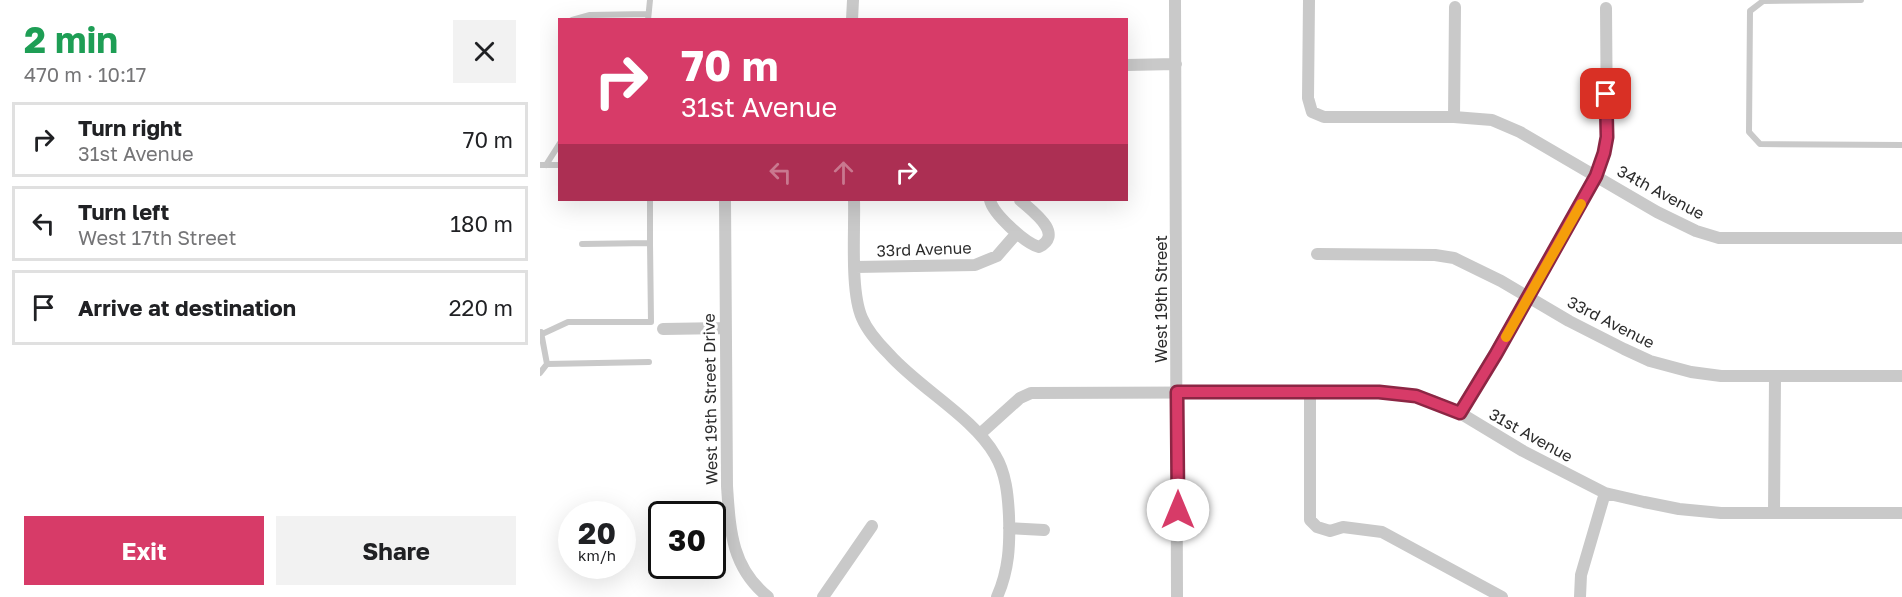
<!DOCTYPE html>
<html lang="en">
<head>
<meta charset="utf-8">
<style>
  :root { --surface:#fff; --page:#f2f2f2; --text:#202124; --muted:#757577; --line:#e0e0e0; --accent:#d73b68 }
  body { margin:0; font-family:"Golos Text",sans-serif; background:var(--page); color:var(--text); height:100vh; display:flex; flex-direction:column; font-size:22px; white-space:nowrap }
  * { box-sizing:border-box; margin:0 }
  p { font-size:20px; color:var(--muted) }
  .icon { flex:none; width:33px; height:33px; fill:none; stroke:currentColor; stroke-width:2; stroke-linecap:round; stroke-linejoin:round }
  .map { position:relative; flex:1; overflow:hidden }
  .panel { display:flex; flex-direction:column; background:var(--surface); width:540px }
  .panel>* { flex:none }
  .top-card { position:absolute; left:18px; top:18px; width:570px; height:183px; border-radius:0px; box-shadow:0 6px 24px #0002; background:#d73b68; color:#fff; overflow:hidden }
  .speed { position:absolute; left:18px; top:501px; display:flex; gap:12px; font-size:30px; font-weight:700; text-align:center }
  .speed>* { display:grid; place-content:center; width:78px; height:78px; border-radius:50%; background:var(--surface); box-shadow:0 6px 24px #0002; line-height:1 }
  .speed small { font-size:15px; font-weight:400 }
  .speed .limit { border:3px solid #111; border-radius:9px; background:#fff; color:#111 }
  .pin { position:absolute; display:grid; place-items:center; width:51px; height:51px; color:#fff; margin:-26px; border-radius:12px; box-shadow:0 3px 9px #0006 }
  .me { position:absolute; width:66px; margin:-33px; rotate:0deg; stroke-linejoin:round; filter:drop-shadow(0 0 4px #0008) }
  .turn { display:flex; align-items:center; gap:21px; height:126px; padding:0 24px; font-size:27px }
  .turn .icon { width:78px; height:78px; stroke-width:2.5 }
  .turn b { display:block; font-size:42px; line-height:51px }
  .lanes { display:flex; align-items:center; height:57px; padding:0 24px; background:#0003; justify-content:center; gap:30px; direction:ltr }
  .lanes .off { opacity:.35 }
  .round { display:grid; place-items:center; flex:none; width:63px; height:63px; border-radius:0px; background:var(--page) }
  .headline { display:flex; align-items:center; justify-content:space-between; height:102px; padding:0 24px }
  h1 { font-size:36px; font-weight:700; line-height:45px; color:#1e9e55 }
  .primary-button { display:flex; gap:12px; margin-top:auto; padding:12px 24px }
  .primary-button a { flex:1; height:69px; border-radius:0px; background:var(--accent); color:#fff; font-size:24px; font-weight:700; line-height:69px; text-align:center }
  .primary-button a+a { background:var(--page); color:var(--text) }
  ul { padding:0; list-style:none }
  li { display:flex; align-items:center; gap:18px; height:75px; margin:0 12px 9px; padding:0 12px; border:3px solid var(--line); border-radius:0px }
  li div { flex:1 }
  li b { display:block; font-size:22px }
  li em { font-style:normal }
  main { display:flex; flex:1; min-height:0 }
  .map>svg:first-child { display:block }
</style>
</head>
<body>
<main>
<section class="panel">
<div class="headline"><div><h1>2 min</h1><p>470 m · 10:17</p></div><a class="round"><svg class="icon" aria-label="close" viewBox="0 0 24 24"><path d="M6 6l12 12M18 6L6 18"/></svg></a></div>
<ul>
<li><svg class="icon" aria-label="right" viewBox="0 0 24 24"><path d="M7 20v-9h11M14 6l5 5-5 5"/></svg><div><b>Turn right</b><p>31st Avenue</p></div><em>70 m</em></li>
<li><svg class="icon" aria-label="left" viewBox="0 0 24 24"><path d="M17 20v-9H6M10 6l-5 5 5 5"/></svg><div><b>Turn left</b><p>West 17th Street</p></div><em>180 m</em></li>
<li><svg class="icon" aria-label="arrive" viewBox="0 0 24 24"><path d="M6 21V4h12l-3 4 3 4H6"/></svg><div><b>Arrive at destination</b></div><em>220 m</em></li>
</ul>
<div class="primary-button"><a>Exit</a><a>Share</a></div>
</section>
<div class="map">
<svg width="1362" height="597" viewBox="0 0 1362 597">
  <rect width="100%" height="100%" fill="#fff"/>
  <g fill="none" stroke-linecap="round" stroke-linejoin="round">
    <!-- service -->
    <path stroke="#c9c9c9" stroke-width="6" d="M1321 0 1223 1 1210 11 1209 132 1220 144 1362 145
      M32 20 50 15 108 14
      M108 20 110 0
      M0 165H20
      M6 165 20 143
      M42 244 110 243V200
      M0 335 28 322H111L110 243
      M7 364 109 362
      M0 373 7 364 1 332"/>
    <!-- minor -->
    <path stroke="#c9c9c9" stroke-width="12" d="M635 0 637 597
      M769 0 768 98 772 112 784 117H914L952 120 980 132 1117 212 1156 231 1179 238H1362
      M312 20 313 0
      M586 65 636 64
      M914 117 915 7
      M185 200 187 486C190 530 191 567 228 597
      M314 200C315 230 310 291 322 318 328 332 338 343 349 354 379 388 433 417 455 455 466 473 468 495 469 516 470 545 469 570 457 597
      M450 200C453 214 485 243 499 247 525 234 492 211 480 200
      M777 254 895 255 914 258 961 281 1029 321 1084 349 1110 361 1151 372 1181 376H1362
      M315 267 435 265 457 256 477 233
      M123 329 186 328
      M770 392V520L777 527 790 531 803 527 842 532 962 597
      M920 413 1040 206C1052 183 1063 162 1067 137L1066 8
      M440 434 480 398 491 393 839 392 876 396 893 401 920 413 983 451 1065 493 1104 502 1139 509 1181 513H1362
      M1234 513 1235 377
      M469 528 504 530
      M283 597 332 526
      M1040 597 1041 575 1065 493"/>
  </g>
  <g fill="none" stroke-linecap="round" stroke-linejoin="round">
    <defs>
      <path id="route" d="M638 510 637 392H839L876 396 920 413 956 354 1056 176 1064 153 1067 137 1066 94"/>
    </defs>
    <!-- route casing -->
    <use href="#route" stroke="#8c2644" stroke-width="15"/>
    <!-- route -->
    <use href="#route" stroke="#d73b68" stroke-width="10"/>
    <!-- slow -->
    <path stroke="#f59e0b" stroke-width="10" d="M966 337 1041 204"/>
  </g>
  <g text-anchor="middle" dominant-baseline="central" stroke-width="6" stroke-linejoin="round" paint-order="stroke">
    <!-- street labels -->
    <g font-size="16" fill="#2c2c2c" stroke="#fff">
      <text transform="translate(1121 192) rotate(28)">34th Avenue</text>
      <text transform="translate(384 249) rotate(-2)">33rd Avenue</text>
      <text transform="translate(621 299) rotate(-90)">West 19th Street</text>
      <text transform="translate(1071 322) rotate(27)">33rd Avenue</text>
      <text transform="translate(170 399) rotate(-91)">West 19th Street Drive</text>
      <text transform="translate(991 435) rotate(29)">31st Avenue</text>
    </g>
  </g>
</svg>
<div class="speed"><div>20<small>km/h</small></div><div class="limit">30</div></div>
<div class="pin" style="left:1066px;top:94px;background:#d93025"><svg class="icon" aria-label="arrive" viewBox="0 0 24 24"><path d="M6 21V4h12l-3 4 3 4H6"/></svg></div>
<svg class="me" style="left:638px;top:510px" viewBox="-20 -20 40 40"><circle r="19" fill="#fff"/><path d="M0-13L10 11 0 6-10 11z" fill="#d73b68"/></svg>
<div class="top-card">
<div class="turn"><svg class="icon" aria-label="right" viewBox="0 0 24 24"><path d="M7 20v-9h11M14 6l5 5-5 5"/></svg><div><b>70 m</b>31st Avenue</div></div>
<div class="lanes"><svg class="icon off" aria-label="left" viewBox="0 0 24 24"><path d="M17 20v-9H6M10 6l-5 5 5 5"/></svg><svg class="icon off" aria-label="ahead" viewBox="0 0 24 24"><path d="M12 20V5M6 11l6-6 6 6"/></svg><svg class="icon" aria-label="right" viewBox="0 0 24 24"><path d="M7 20v-9h11M14 6l5 5-5 5"/></svg></div>
</div>
</div>
</main>
</body>
</html>
